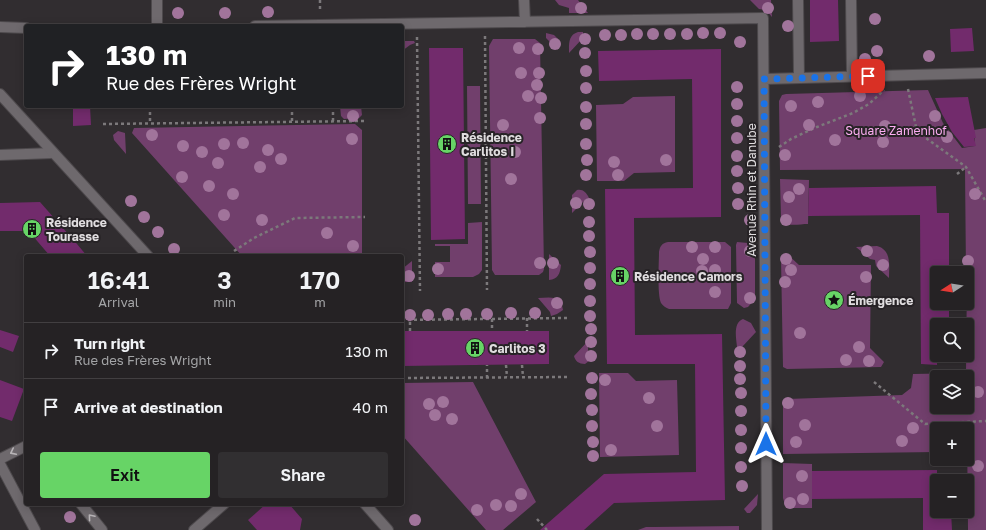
<!DOCTYPE html>
<html lang="en">
<head>
<meta charset="utf-8">
<style>
  :root { --surface:#252224; --page:#312f31; --text:#f1f3f6; --muted:#a3a4a6; --line:#423f41; --accent:#67d466 }
  body { margin:0; font-family:"Golos Text",sans-serif; background:var(--page); color:var(--text); height:100vh; display:flex; flex-direction:column; font-size:15px; white-space:nowrap }
  * { box-sizing:border-box; margin:0 }
  p { font-size:13px; color:var(--muted) }
  .icon { flex:none; width:22px; height:22px; fill:none; stroke:currentColor; stroke-width:2; stroke-linecap:round; stroke-linejoin:round }
  .map { position:relative; flex:1; overflow:hidden }
  .sheet { position:absolute; left:24px; top:254px; width:380px; height:252px; display:flex; flex-direction:column; background:var(--surface); border-radius:4px; box-shadow:0 2px 10px #0003,0 0 0 1px var(--line) }
  .sheet>* { flex:none }
  .hud { position:absolute; left:24px; top:24px; width:380px; height:84px; border-radius:4px; box-shadow:0 2px 10px #0003,0 0 0 1px var(--line); background:#202124; color:#fff; overflow:hidden }
  .needle { width:26px; rotate:258deg }
  .buttons { position:absolute; left:930px; top:266px; display:grid; gap:8px }
  .buttons a { display:grid; place-items:center; width:44px; height:44px; border-radius:4px; background:var(--surface); box-shadow:0 2px 10px #0003,0 0 0 1px var(--line); font-size:20px }
  .pin { position:absolute; display:grid; place-items:center; width:34px; height:34px; color:#fff; margin:-17px; border-radius:8px; box-shadow:0 2px 6px #0006 }
  .me { position:absolute; width:44px; margin:-22px; rotate:0deg; stroke-linejoin:round; filter:drop-shadow(0 0 3px #0008) }
  .turn { display:flex; align-items:center; gap:14px; height:84px; padding:0 16px; font-size:18px }
  .turn .icon { width:52px; height:52px; stroke-width:2.5 }
  .turn b { display:block; font-size:28px; line-height:34px }
  .eta { display:flex; justify-content:space-evenly; align-items:center; height:68px; text-align:center }
  .eta b { font-size:24px; font-weight:600; line-height:28px }
  .action { display:flex; gap:8px; margin-top:auto; padding:8px 16px }
  .action a { flex:1; height:46px; border-radius:4px; background:var(--accent); color:#111; font-size:16px; font-weight:600; line-height:46px; text-align:center }
  .action a+a { background:var(--page); color:var(--text) }
  ul { padding:0; list-style:none }
  li { display:flex; align-items:center; gap:12px; height:56px; padding:0 16px; border-top:1px solid var(--line) }
  li div { flex:1 }
  li b { display:block; font-size:15px }
  li em { font-style:normal }
  .map>svg:first-child { display:block }
</style>
</head>
<body>
<div class="map">
<svg width="986" height="530" viewBox="0 0 986 530">
  <rect width="100%" height="100%" fill="#312d30"/>
  <!-- green -->
  <path fill="#713f6c" fill-rule="evenodd" d="M555 0H578L588 13H569V8L559 5Z
    M750 0H771L772 17 766 10 759 9Z
    M578 32H583V38L569 53C569 44 568 35 578 32Z
    M546 33 554 35 558 39V50L546 38Z
    M493 39H535L540 43 544 269 543 272 539 275H495L492 270 489 46Z
    M402 41H414L415 43 410 45 402 51Z
    M467 86H480L481 204H468Z
    M928 90 943 123 962 148 975 146 974 130 986 128V530H968L967 429H937V452L783 454V405L787 399 902 395 911 388 913 374 966 373 967 273H966L965 169 780 170 779 101 782 95 786 94ZM937 377H967V407H937Z
    M675 96V172L634 173 624 181H597L596 105 623 104 633 97Z
    M340 106H361L362 115 359 118 344 119 341 116Z
    M355 124 362 130V256H242L132 133 134 128Z
    M118 131 125 133 126 154 114 140 113 135Z
    M780 179 809 180 808 224C798 224 784 228 781 218Z
    M577 190C583 189 586 192 589 198L586 199 572 213V195Z
    M482 222V270L479 274 473 277H435V262H450V246H435V244H468V223Z
    M668 242H725L731 247V303L728 309H669C666 308 663 306 661 303 657 294 659 263 659 252 660 246 662 243 668 242Z
    M737 242 748 243 754 249 755 255V299L748 307 744 308 737 303 736 245Z
    M877 246C892 250 889 266 889 278L876 266 875 260 870 259 856 247Z
    M786 253 799 265H871L870 348 884 362 881 367 787 369 783 367 781 259 782 256Z
    M549 254 561 265C560 274 558 279 549 280Z
    M412 261V282H405L402 280V269Z
    M538 298C546 298 554 296 561 301L563 310 557 314 551 316 550 312Z
    M743 319 751 323 756 332 742 347H737C736 337 733 323 743 319Z
    M588 341V357H591L589 361 585 364C579 364 575 361 574 356Z
    M599 373H628L636 381 677 380 679 455 600 457Z
    M473 382 536 502 503 530H486L402 435V383Z
    M783 463 812 464V508H791L785 505 783 498Z
    M758 494 757 505 750 513H747L744 509Z
    M739 526V530H638L646 527H653Z"/>
  <!-- building -->
  <path fill="#722b6c" d="M810 0H838L839 41 810 42Z
    M972 28 974 51 951 52 950 29Z
    M429 48H463L465 239 431 240Z
    M721 49V217L634 218 635 335 722 334 725 500 614 503 584 530H540L604 474 696 472 695 364H607L605 189 693 188 692 79 599 81 598 51Z
    M968 97 976 138H974L976 146 964 147 952 132 942 114 935 98Z
    M73 106H90L91 125 73 126Z
    M936 186 937 213H949V273H937V303H949V325H937V365L921 364 920 215 808 216 809 188Z
    M40 202 77 244 87 256H50L26 228V231H0V203Z
    M0 330 19 336 13 352 0 347Z
    M402 331H549V364L402 366Z
    M0 380 24 389 12 421 0 417Z
    M937 470V511H951L952 530H923V498L812 499V471Z
    M266 504H289L302 519 300 530H257L248 520Z"/>
  <g fill="none" stroke-linecap="round" stroke-linejoin="round">
    <defs>
      <path id="lane" d="M798 0 799 77
        M851 0 852 76
        M0 155 53 153"/>
      <path id="street" d="M157 0V26
        M524 0 525 22
        M255 26 763 18 767 530
        M0 27 26 28
        M764 79 986 73
        M0 459 26 446
        M0 464 35 530
        M81 504 102 530
        M194 530 224 504"/>
      <path id="secondary" d="M0 94 148 256
        M365 504 388 530"/>
    </defs>
    <!-- lane casing -->
    <use href="#lane" stroke="#4d494c" stroke-width="12"/>
    <!-- street casing -->
    <use href="#street" stroke="#4d494c" stroke-width="12"/>
    <!-- secondary casing -->
    <use href="#secondary" stroke="#4d494c" stroke-width="12"/>
    <!-- path -->
    <path stroke="#7c797b" stroke-width="2.5" stroke-dasharray="3 3" stroke-linecap="butt" d="M320 0V11
      M485 36 487 290
      M417 37 420 291
      M908 89 916 127 926 138 966 167 986 202
      M150 106V123
      M292 106V122
      M333 106V121
      M103 124 364 121
      M779 147 791 139 817 127 853 113 869 104 884 90
      M957 174 966 167
      M234 251 254 238 295 218 365 217
      M527 318V331
      M492 319V331
      M402 320 568 318
      M410 331V319
      M506 365 507 377
      M522 365 523 377
      M402 378 569 377
      M487 378V365
      M874 382 925 424 986 421
      M537 519 547 530"/>
    <!-- lane -->
    <use href="#lane" stroke="#6e696d" stroke-width="10"/>
    <!-- street -->
    <use href="#street" stroke="#6e696d" stroke-width="10"/>
    <!-- secondary -->
    <use href="#secondary" stroke="#6e696d" stroke-width="10"/>
  </g>
  <!-- trees -->
  <g fill="#a1749b">
    <circle cx="581" cy="8" r="6"/>
    <circle cx="768" cy="8" r="6"/>
    <circle cx="268" cy="12" r="6"/>
    <circle cx="178" cy="13" r="6"/>
    <circle cx="225" cy="13" r="6"/>
    <circle cx="875" cy="19" r="6"/>
    <circle cx="788" cy="26" r="6"/>
    <circle cx="703" cy="33" r="6"/>
    <circle cx="720" cy="33" r="6"/>
    <circle cx="637" cy="34" r="6"/>
    <circle cx="653" cy="34" r="6"/>
    <circle cx="670" cy="34" r="6"/>
    <circle cx="687" cy="34" r="6"/>
    <circle cx="605" cy="35" r="6"/>
    <circle cx="621" cy="35" r="6"/>
    <circle cx="585" cy="39" r="6"/>
    <circle cx="740" cy="42" r="6"/>
    <circle cx="555" cy="44" r="6"/>
    <circle cx="519" cy="48" r="6"/>
    <circle cx="538" cy="49" r="6"/>
    <circle cx="877" cy="51" r="6"/>
    <circle cx="585" cy="53" r="6"/>
    <circle cx="929" cy="56" r="6"/>
    <circle cx="865" cy="59" r="6"/>
    <circle cx="586" cy="71" r="6"/>
    <circle cx="521" cy="73" r="6"/>
    <circle cx="539" cy="73" r="6"/>
    <circle cx="537" cy="85" r="6"/>
    <circle cx="737" cy="87" r="6"/>
    <circle cx="586" cy="88" r="6"/>
    <circle cx="528" cy="96" r="6"/>
    <circle cx="860" cy="96" r="6"/>
    <circle cx="541" cy="98" r="6"/>
    <circle cx="818" cy="102" r="6"/>
    <circle cx="737" cy="104" r="6"/>
    <circle cx="791" cy="106" r="6"/>
    <circle cx="586" cy="107" r="6"/>
    <circle cx="353" cy="116" r="6"/>
    <circle cx="935" cy="116" r="6"/>
    <circle cx="540" cy="118" r="6"/>
    <circle cx="737" cy="121" r="6"/>
    <circle cx="586" cy="124" r="6"/>
    <circle cx="503" cy="125" r="6"/>
    <circle cx="809" cy="125" r="6"/>
    <circle cx="885" cy="126" r="6"/>
    <circle cx="152" cy="135" r="6"/>
    <circle cx="947" cy="137" r="6"/>
    <circle cx="737" cy="138" r="6"/>
    <circle cx="352" cy="139" r="6"/>
    <circle cx="835" cy="140" r="6"/>
    <circle cx="883" cy="142" r="6"/>
    <circle cx="243" cy="143" r="6"/>
    <circle cx="224" cy="144" r="6"/>
    <circle cx="586" cy="144" r="6"/>
    <circle cx="183" cy="146" r="6"/>
    <circle cx="268" cy="150" r="6"/>
    <circle cx="202" cy="152" r="6"/>
    <circle cx="515" cy="152" r="6"/>
    <circle cx="785" cy="155" r="6"/>
    <circle cx="737" cy="156" r="6"/>
    <circle cx="281" cy="159" r="6"/>
    <circle cx="587" cy="160" r="6"/>
    <circle cx="666" cy="160" r="6"/>
    <circle cx="614" cy="162" r="6"/>
    <circle cx="218" cy="163" r="6"/>
    <circle cx="260" cy="167" r="6"/>
    <circle cx="737" cy="171" r="6"/>
    <circle cx="586" cy="175" r="6"/>
    <circle cx="618" cy="175" r="6"/>
    <circle cx="182" cy="177" r="6"/>
    <circle cx="511" cy="179" r="6"/>
    <circle cx="209" cy="186" r="6"/>
    <circle cx="738" cy="188" r="6"/>
    <circle cx="799" cy="189" r="6"/>
    <circle cx="233" cy="194" r="6"/>
    <circle cx="975" cy="194" r="6"/>
    <circle cx="789" cy="197" r="6"/>
    <circle cx="131" cy="201" r="6"/>
    <circle cx="576" cy="203" r="6"/>
    <circle cx="589" cy="204" r="6"/>
    <circle cx="738" cy="204" r="6"/>
    <circle cx="224" cy="215" r="6"/>
    <circle cx="144" cy="217" r="6"/>
    <circle cx="262" cy="220" r="6"/>
    <circle cx="750" cy="220" r="6"/>
    <circle cx="786" cy="220" r="6"/>
    <circle cx="589" cy="222" r="6"/>
    <circle cx="158" cy="232" r="6"/>
    <circle cx="327" cy="233" r="6"/>
    <circle cx="589" cy="236" r="6"/>
    <circle cx="353" cy="246" r="6"/>
    <circle cx="692" cy="247" r="6"/>
    <circle cx="715" cy="247" r="6"/>
    <circle cx="174" cy="249" r="6"/>
    <circle cx="750" cy="251" r="6"/>
    <circle cx="867" cy="251" r="6"/>
    <circle cx="590" cy="252" r="6"/>
    <circle cx="703" cy="259" r="6"/>
    <circle cx="786" cy="259" r="6"/>
    <circle cx="968" cy="261" r="6"/>
    <circle cx="540" cy="263" r="6"/>
    <circle cx="553" cy="263" r="6"/>
    <circle cx="883" cy="265" r="6"/>
    <circle cx="590" cy="268" r="6"/>
    <circle cx="438" cy="269" r="6"/>
    <circle cx="715" cy="270" r="6"/>
    <circle cx="791" cy="270" r="6"/>
    <circle cx="702" cy="271" r="6"/>
    <circle cx="409" cy="276" r="6"/>
    <circle cx="866" cy="277" r="6"/>
    <circle cx="785" cy="282" r="6"/>
    <circle cx="590" cy="284" r="6"/>
    <circle cx="715" cy="292" r="6"/>
    <circle cx="750" cy="298" r="6"/>
    <circle cx="590" cy="301" r="6"/>
    <circle cx="557" cy="303" r="6"/>
    <circle cx="511" cy="313" r="6"/>
    <circle cx="535" cy="313" r="6"/>
    <circle cx="448" cy="314" r="6"/>
    <circle cx="466" cy="314" r="6"/>
    <circle cx="487" cy="314" r="6"/>
    <circle cx="410" cy="315" r="6"/>
    <circle cx="428" cy="315" r="6"/>
    <circle cx="590" cy="316" r="6"/>
    <circle cx="591" cy="329" r="6"/>
    <circle cx="800" cy="333" r="6"/>
    <circle cx="591" cy="342" r="6"/>
    <circle cx="859" cy="347" r="6"/>
    <circle cx="740" cy="352" r="6"/>
    <circle cx="591" cy="356" r="6"/>
    <circle cx="846" cy="360" r="6"/>
    <circle cx="869" cy="361" r="6"/>
    <circle cx="740" cy="366" r="6"/>
    <circle cx="592" cy="378" r="6"/>
    <circle cx="740" cy="379" r="6"/>
    <circle cx="605" cy="380" r="6"/>
    <circle cx="978" cy="392" r="6"/>
    <circle cx="741" cy="393" r="6"/>
    <circle cx="591" cy="394" r="6"/>
    <circle cx="649" cy="398" r="6"/>
    <circle cx="443" cy="402" r="6"/>
    <circle cx="788" cy="403" r="6"/>
    <circle cx="429" cy="404" r="6"/>
    <circle cx="592" cy="410" r="6"/>
    <circle cx="741" cy="411" r="6"/>
    <circle cx="435" cy="415" r="6"/>
    <circle cx="452" cy="419" r="6"/>
    <circle cx="805" cy="425" r="6"/>
    <circle cx="592" cy="426" r="6"/>
    <circle cx="657" cy="426" r="6"/>
    <circle cx="913" cy="428" r="6"/>
    <circle cx="741" cy="430" r="6"/>
    <circle cx="902" cy="441" r="6"/>
    <circle cx="593" cy="442" r="6"/>
    <circle cx="796" cy="442" r="6"/>
    <circle cx="741" cy="448" r="6"/>
    <circle cx="611" cy="450" r="6"/>
    <circle cx="593" cy="456" r="6"/>
    <circle cx="978" cy="466" r="6"/>
    <circle cx="741" cy="467" r="6"/>
    <circle cx="802" cy="476" r="6"/>
    <circle cx="742" cy="486" r="6"/>
    <circle cx="521" cy="494" r="6"/>
    <circle cx="803" cy="499" r="6"/>
    <circle cx="790" cy="503" r="6"/>
    <circle cx="496" cy="505" r="6"/>
    <circle cx="511" cy="506" r="6"/>
    <circle cx="477" cy="510" r="6"/>
    <circle cx="70" cy="517" r="6"/>
    <circle cx="415" cy="520" r="6"/>
  </g>
  <!-- one-way arrows -->
  <defs><path id="oneway-chevron" d="M-2-3.5L2.5 0L-2 3.5" fill="none" stroke-width="1.6" stroke-linecap="round" stroke-linejoin="round"/></defs>
  <g stroke="#b8b4b7">
    <use href="#oneway-chevron" transform="translate(13 452) rotate(154)"/>
    <use href="#oneway-chevron" transform="translate(91 517) rotate(-130)"/>
  </g>
  <g fill="none" stroke-linecap="round" stroke-linejoin="round">
    <!-- route -->
    <path stroke="#1a73e8" stroke-width="7" stroke-dasharray="0 12.6" d="M766 444 764 79 868 76"/>
  </g>
  <!-- icons -->
  <defs>
    <symbol id="building-disc" viewBox="-11 -11 22 22"><circle r="9.5" fill="#67d466" stroke="#272326"/><path d="M-4-6H4V6H1V3H-1V6H-4ZM-2.5-4.3h1.7v1.8h-1.7ZM.8-4.3h1.7v1.8H.8ZM-2.5-1h1.7V.8h-1.7ZM.8-1h1.7V.8H.8Z" fill="#111"/></symbol>
    <symbol id="sight-disc" viewBox="-11 -11 22 22"><circle r="9.5" fill="#67d466" stroke="#272326"/><path d="M0-6L1.8-2.2L6-1.7L2.9 1.2L3.7 5.4L0 3.3L-3.7 5.4L-2.9 1.2L-6-1.7L-1.8-2.2Z" fill="#111"/></symbol>
  </defs>
  <g fill-rule="evenodd">
    <use href="#building-disc" x="436" y="133" width="22" height="22"/>
    <use href="#building-disc" x="21" y="218" width="22" height="22"/>
    <use href="#building-disc" x="609" y="265" width="22" height="22"/>
    <use href="#sight-disc" x="823" y="289" width="22" height="22"/>
    <use href="#building-disc" x="464" y="337" width="22" height="22"/>
  </g>
  <g text-anchor="middle" dominant-baseline="central" stroke-width="4" stroke-linejoin="round" paint-order="stroke">
    <!-- park labels -->
    <g font-size="12" fill="#fdaef3" stroke="#272326">
      <text x="896" y="130">Square Zamenhof</text>
    </g>
    <!-- poi labels -->
    <g font-size="12" font-weight="bold" fill="#e0dddf" stroke="#272326" text-anchor="start">
      <text x="461" y="137">Résidence<tspan x="461" dy="14">Carlitos I</tspan></text>
      <text x="46" y="222">Résidence<tspan x="46" dy="14">Tourasse</tspan></text>
      <text x="634" y="276">Résidence Camors</text>
      <text x="848" y="300">Émergence</text>
      <text x="489" y="348">Carlitos 3</text>
    </g>
    <!-- street labels -->
    <g font-size="12" fill="#e0dddf" stroke="#272326">
      <text transform="translate(751 190) rotate(-90)">Avenue Rhin et Danube</text>
    </g>
  </g>
</svg>
<div class="buttons">
<a><svg class="needle" viewBox="-14 -14 28 28"><path d="M0-13l5 13h-10z" fill="#e53935"/><path d="M0 13l5-13h-10z" fill="#a3a4a6"/></svg></a>
<a><svg class="icon" aria-label="search" viewBox="0 0 24 24"><circle cx="10" cy="10" r="6"/><path d="M15 15l6 6"/></svg></a>
<a><svg class="icon" aria-label="layers" viewBox="0 0 24 24"><path d="M12 4l9 5-9 5-9-5zM3 14l9 5 9-5"/></svg></a>
<a>+</a>
<a>−</a>
</div>
<div class="pin" style="left:868px;top:76px;background:#d93025"><svg class="icon" aria-label="arrive" viewBox="0 0 24 24"><path d="M6 21V4h12l-3 4 3 4H6"/></svg></div>
<svg class="me" style="left:766px;top:444px" viewBox="-20 -20 40 40"><path d="M0-17L14 15 0 8-14 15z" fill="#1a73e8" stroke="#fff" stroke-width="4"/></svg>
<div class="hud">
<div class="turn"><svg class="icon" aria-label="right" viewBox="0 0 24 24"><path d="M7 20v-9h11M14 6l5 5-5 5"/></svg><div><b>130 m</b>Rue des Frères Wright</div></div>
</div>
<section class="sheet">
<div class="eta">
<div><b>16:41</b><p>Arrival</p></div>
<div><b>3</b><p>min</p></div>
<div><b>170</b><p>m</p></div>
</div>
<ul>
<li><svg class="icon" aria-label="right" viewBox="0 0 24 24"><path d="M7 20v-9h11M14 6l5 5-5 5"/></svg><div><b>Turn right</b><p>Rue des Frères Wright</p></div><em>130 m</em></li>
<li><svg class="icon" aria-label="arrive" viewBox="0 0 24 24"><path d="M6 21V4h12l-3 4 3 4H6"/></svg><div><b>Arrive at destination</b></div><em>40 m</em></li>
</ul>
<div class="action"><a>Exit</a><a>Share</a></div>
</section>
</div>
</body>
</html>
